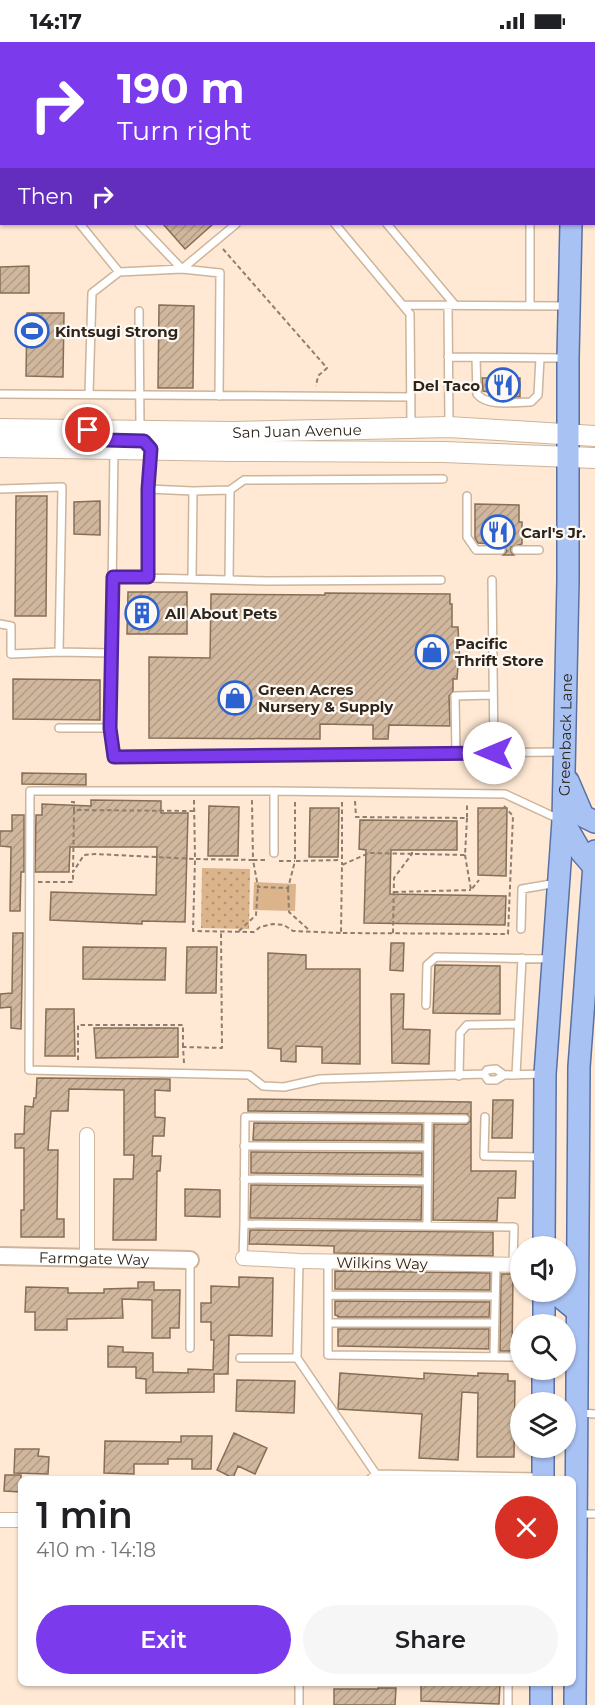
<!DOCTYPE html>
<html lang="en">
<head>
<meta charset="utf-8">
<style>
  :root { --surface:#fff; --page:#f6f6f6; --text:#202124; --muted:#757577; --accent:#7c3aed }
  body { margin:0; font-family:Montserrat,sans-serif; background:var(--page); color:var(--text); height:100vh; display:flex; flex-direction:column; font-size:22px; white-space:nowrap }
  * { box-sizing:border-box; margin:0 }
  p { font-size:20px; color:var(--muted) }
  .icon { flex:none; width:33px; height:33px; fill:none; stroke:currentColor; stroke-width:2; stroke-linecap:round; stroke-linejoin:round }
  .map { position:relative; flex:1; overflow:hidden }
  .sheet { position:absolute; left:18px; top:1434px; width:558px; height:210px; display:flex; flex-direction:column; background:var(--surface); border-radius:9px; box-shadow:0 2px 4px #0004 }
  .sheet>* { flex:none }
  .hud { position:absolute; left:0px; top:0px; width:596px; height:183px; box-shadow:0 2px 4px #0004; background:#7c3aed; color:#fff; overflow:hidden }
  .fabs { position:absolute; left:510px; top:1194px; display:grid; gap:12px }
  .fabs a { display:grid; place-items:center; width:66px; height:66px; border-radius:50%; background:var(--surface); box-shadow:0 2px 4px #0004; font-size:30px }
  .pin { position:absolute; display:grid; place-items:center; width:51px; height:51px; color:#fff; margin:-26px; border:3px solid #fff; border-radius:50%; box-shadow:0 2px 6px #0007 }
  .me { position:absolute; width:66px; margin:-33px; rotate:270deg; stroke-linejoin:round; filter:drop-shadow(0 0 4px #0008) }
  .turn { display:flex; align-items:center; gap:21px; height:126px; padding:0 18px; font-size:27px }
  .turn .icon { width:78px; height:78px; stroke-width:2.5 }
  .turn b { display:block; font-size:42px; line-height:51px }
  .then { display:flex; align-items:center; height:57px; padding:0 18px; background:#0003; gap:12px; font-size:22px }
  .round { display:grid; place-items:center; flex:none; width:63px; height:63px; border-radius:32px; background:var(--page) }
  .head { display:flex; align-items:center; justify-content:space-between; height:102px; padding:0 18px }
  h1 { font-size:36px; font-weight:600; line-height:45px }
  .cta { display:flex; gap:12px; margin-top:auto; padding:12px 18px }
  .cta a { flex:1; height:69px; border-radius:36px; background:var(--accent); color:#fff; font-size:24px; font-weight:600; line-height:69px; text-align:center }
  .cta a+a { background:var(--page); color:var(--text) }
  .status { display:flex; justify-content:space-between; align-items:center; height:42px; padding:0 30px; background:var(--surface); direction:ltr }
  .status svg { height:16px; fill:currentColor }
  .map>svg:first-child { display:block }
</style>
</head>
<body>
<div class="status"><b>14:17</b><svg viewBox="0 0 49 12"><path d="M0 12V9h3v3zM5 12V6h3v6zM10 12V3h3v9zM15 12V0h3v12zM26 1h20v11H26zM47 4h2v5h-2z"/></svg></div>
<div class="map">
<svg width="595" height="1663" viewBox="0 0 595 1663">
  <defs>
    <pattern id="green-dots" width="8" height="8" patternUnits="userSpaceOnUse" patternTransform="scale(1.5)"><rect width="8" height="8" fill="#dbb48c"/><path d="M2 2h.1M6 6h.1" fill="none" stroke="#b29272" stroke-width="1.8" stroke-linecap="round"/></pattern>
    <pattern id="building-hatch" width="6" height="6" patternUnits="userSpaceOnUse" patternTransform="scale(1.5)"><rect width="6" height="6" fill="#cfb69c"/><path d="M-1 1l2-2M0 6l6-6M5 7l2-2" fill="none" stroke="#b29c86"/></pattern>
  </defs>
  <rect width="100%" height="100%" fill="#ffe9d4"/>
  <!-- green -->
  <path fill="url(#green-dots)" d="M202 826 250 827 249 887 201 886Z"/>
  <!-- pitch -->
  <path fill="#dbb48c" d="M254 840 296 842 295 869 253 868Z"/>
  <!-- building -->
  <path fill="url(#building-hatch)" stroke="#866e57" stroke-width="1.5" d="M163 182H213L185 207Z
    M29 224V251H0V225Z
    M159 263 194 264 193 346H158Z
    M27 271H64L63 335 26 334Z
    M482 336H520V355L489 353V350L483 349Z
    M16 454H47L46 574H15Z
    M100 459V493L74 492V460Z
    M475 462 519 463V480H522V502L511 505V510L514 513H503L507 509 503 503 478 501 475 496Z
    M128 550H187V592H127Z
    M325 551 450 552V562H452V585H458L460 624H458L457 637H453V649L449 654 450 684 389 683 388 697H373V683L320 682V697L149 696V615L210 616 211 552 325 553Z
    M13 637 100 638V678L13 677Z
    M22 731 86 732V743L22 742Z
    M91 758 161 759V771H188L185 880 142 879V882L50 878 51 850 156 853 157 805H70L69 830H35L36 773H42V762L91 764Z
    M209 764 239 765 238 814H208Z
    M310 766H339L338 815H309Z
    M478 766H507L506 834 478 833Z
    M12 773H24V830H21L20 869H10L11 805 0 804V789H12Z
    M360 778 457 779V808H391L390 852 506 854 505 883 364 881 366 808 359 807Z
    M13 891H23L21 987 11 986V965L0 966V952L12 951Z
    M391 901H404L403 929 390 928Z
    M83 905 166 906 165 938 83 937Z
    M187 905H217L216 951H186Z
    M268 911 306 913V927H360V1022L322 1021V1005L296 1004V1020L281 1019V1007L268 1006Z
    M435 923 500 924V972L433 971Z
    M391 952H404L403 987 430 988 429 1022 392 1021Z
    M46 967H74L75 1014H45Z
    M94 986H178V1015L96 1016Z
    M37 1036 170 1037V1049L155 1048V1075L165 1076 164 1094H153L152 1114H161L160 1129H157L156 1198H113L114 1137H133L134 1113H124V1048L69 1047 68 1069H51L48 1108H58L57 1177H64V1195H21V1168H24V1106H15V1092H24L25 1064 33 1065 34 1056H36Z
    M248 1057 471 1060V1129H516L515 1156H498L497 1179 433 1178 434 1082H467L471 1078 467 1072 248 1069Z
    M493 1058H513L512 1096H492Z
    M254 1081 422 1082V1099L253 1098Z
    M251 1110 422 1111V1133L251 1131Z
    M251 1143 422 1145 421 1178 250 1176Z
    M185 1147 220 1148V1175L185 1174Z
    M250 1188 493 1190V1214L334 1211V1204L249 1202Z
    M335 1229 490 1231V1248L335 1247Z
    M501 1232H513L512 1309H500Z
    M239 1235 273 1236 272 1294 229 1293 228 1332H214V1350L146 1351V1337L136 1336V1325H108V1304L123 1305V1310L153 1311V1330L188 1331V1327L213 1328 214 1298H211V1280H201V1261H211V1244L239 1245Z
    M138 1240H154V1248H180L179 1286H170V1296H152V1258L122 1257 123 1276 67 1277V1288H35V1270H25L26 1245 68 1246V1251H104V1247L138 1246Z
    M335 1259 490 1260 489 1275H338V1274L335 1273Z
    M338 1287H489V1307L338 1304Z
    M340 1331 424 1337V1331L478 1334V1331L508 1332V1339H515L514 1415H477L478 1351 462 1350 458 1418 419 1416 422 1372 338 1367Z
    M237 1338 295 1339 294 1371 236 1369Z
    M234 1391 267 1406 255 1432 238 1424 233 1436 217 1428Z
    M181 1394H212L211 1427H192V1417H168V1422H134V1432L104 1431 105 1399 181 1400Z
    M15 1407H39L38 1414 49 1415 48 1432 14 1431Z
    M5 1433H21V1450L4 1449Z
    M421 1641H500L499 1662 421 1659Z
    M378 1646H396L395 1663H334V1647H378Z"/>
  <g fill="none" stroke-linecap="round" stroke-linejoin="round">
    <defs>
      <path id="service" d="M186 2 187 0
        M412 2 413 0
        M530 2V0
        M0 158 2 157
        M80 182 119 230
        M139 182 182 227 236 182
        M335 182 410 272 411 383
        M387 182 455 263
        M403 263 566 264
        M448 263 449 384
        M530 264V182
        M139 269 140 386
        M448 315 565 316
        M476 315 477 352C487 365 515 360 531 360L538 353 540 316
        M0 352 411 355
        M89 352 92 251 119 230 182 227 220 231 219 354
        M151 409 148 447 193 449 192 537
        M0 447 62 445 59 610 112 611
        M193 449 230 448 244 438 443 437
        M467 454V495L476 508H501
        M516 508H539
        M113 535 268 539 441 538
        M148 535V447
        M229 538 230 448
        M492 538 494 711
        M0 582 11 584V612L59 610
        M59 686H110L114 409
        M110 686 114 715 562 710
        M456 711 455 654 493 653
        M274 811V749
        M521 887 522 847 557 841
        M426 963 427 923 436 915 551 917
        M484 1032 487 1028 496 1027 504 1033
        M543 1032 504 1033 496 1038H488L484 1032 320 1037 284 1045 263 1044 249 1033 29 1028 30 749H274L505 752 561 778
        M516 1033 522 916
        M459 1034 460 991 467 983 518 982
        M485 1075 484 1114 543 1115
        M465 1077 245 1075 244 1182 514 1185 513 1223
        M244 1104 427 1105
        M244 1137 427 1139
        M427 1184 428 1077
        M243 1216 244 1182
        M299 1219 297 1316 376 1432
        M328 1220V1313L520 1315
        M328 1253 495 1254
        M328 1281H494
        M190 1306V1218
        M494 1315 496 1223
        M240 1316H297
        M580 1371 595 1372
        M370 1437 376 1432 540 1435
        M579 1472H595
        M508 1641V1663
        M299 1663V1641"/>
      <path id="minor" d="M46 0 48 2
        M130 2 131 0
        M0 110 2 109
        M243 1216 299 1219 520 1223
        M87 1217V1093
        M0 1478H21"/>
      <g id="tertiary">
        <path id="s1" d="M0 1214 190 1218"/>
      </g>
      <g id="secondary">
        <path id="s2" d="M0 387 232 390 449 385 595 394"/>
        <path d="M0 405 233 409 444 410 595 416"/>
      </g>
      <g id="primary">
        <path d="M589 0 590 2"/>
        <path d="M573 2V0"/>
        <path d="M594 77 595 78"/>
        <path d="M568 739 583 774 595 780"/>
        <path d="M563 779 581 810 594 825"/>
        <path id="s3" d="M544 1204 545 1032 563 779 568 538V316L571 182"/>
        <path d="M560 1250V1255L577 1269"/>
        <path d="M544 1282V1250"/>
        <path d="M543 1360V1328"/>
        <path d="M543 1437V1406"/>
        <path d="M541 1663V1641"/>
        <path d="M575 1663 579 1025 595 809"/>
      </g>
    </defs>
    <!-- service casing -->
    <use href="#service" stroke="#cdb49a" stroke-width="10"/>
    <!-- minor casing -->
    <use href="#minor" stroke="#cdb49a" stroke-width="16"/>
    <!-- tertiary casing -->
    <use href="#tertiary" stroke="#cdb49a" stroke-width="20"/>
    <!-- secondary casing -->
    <use href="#secondary" stroke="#cdb49a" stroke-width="22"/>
    <!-- primary casing -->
    <use href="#primary" stroke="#5871a2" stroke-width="24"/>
    <!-- path -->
    <path stroke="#8d7e6f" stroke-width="2" stroke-dasharray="4.5 3" stroke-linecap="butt" d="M223 207 327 326 318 334 316 344
      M194 758 195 817 253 818 258 845 288 846 295 819
      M251 759H252L253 818H268
      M355 759 356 775 467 776V762
      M71 760H74V768
      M295 760V819L341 818
      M342 760V823
      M194 769 74 768 73 830 84 813 96 812 195 817 193 889 254 890 260 885 273 882 284 883 293 889 341 891
      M467 776 465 813 369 811 342 823 341 891 508 892 513 774 504 764
      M465 813 471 848 479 838
      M279 819H295
      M38 840H73V830
      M288 846 289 870 309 888
      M394 850 471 848
      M239 889 256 873 258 845
      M393 891 394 836 412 812V808
      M78 1018V983H183V1005
      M184 1021 183 1005 222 1006 221 889"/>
    <!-- service -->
    <use href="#service" stroke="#fff" stroke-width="7"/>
    <!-- minor -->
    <use href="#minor" stroke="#fff" stroke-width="14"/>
    <!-- tertiary -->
    <use href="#tertiary" stroke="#fff" stroke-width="16"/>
    <!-- secondary -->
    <use href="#secondary" stroke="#fff" stroke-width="20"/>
    <!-- primary -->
    <use href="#primary" stroke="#a9c2f4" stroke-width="21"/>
  </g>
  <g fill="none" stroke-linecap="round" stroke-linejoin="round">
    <defs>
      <path id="route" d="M88 388 106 398 144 399 151 407 148 447V535H113L110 686 114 715 494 711"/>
    </defs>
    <!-- route casing -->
    <use href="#route" stroke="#51269a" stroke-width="15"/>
    <!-- route -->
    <use href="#route" stroke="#7c3aed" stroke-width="10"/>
  </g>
  <!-- icons -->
  <defs>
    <symbol id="stadium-ring" viewBox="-11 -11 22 22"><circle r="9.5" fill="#fff9f4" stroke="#2b62d0" stroke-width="1.5"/><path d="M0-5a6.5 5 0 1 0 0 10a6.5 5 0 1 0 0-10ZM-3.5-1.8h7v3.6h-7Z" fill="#2b62d0"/></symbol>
    <symbol id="restaurant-ring" viewBox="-11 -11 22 22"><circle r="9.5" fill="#fff9f4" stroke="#2b62d0" stroke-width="1.5"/><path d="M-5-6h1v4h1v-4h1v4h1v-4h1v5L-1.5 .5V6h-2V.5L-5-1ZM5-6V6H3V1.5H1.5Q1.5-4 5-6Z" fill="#2b62d0"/></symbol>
    <symbol id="building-ring" viewBox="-11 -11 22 22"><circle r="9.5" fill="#fff9f4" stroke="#2b62d0" stroke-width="1.5"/><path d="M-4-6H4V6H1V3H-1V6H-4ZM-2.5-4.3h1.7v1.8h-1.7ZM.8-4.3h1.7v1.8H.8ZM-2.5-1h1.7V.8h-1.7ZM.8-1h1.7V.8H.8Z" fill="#2b62d0"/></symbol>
    <symbol id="shop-ring" viewBox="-11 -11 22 22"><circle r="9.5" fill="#fff9f4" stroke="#2b62d0" stroke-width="1.5"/><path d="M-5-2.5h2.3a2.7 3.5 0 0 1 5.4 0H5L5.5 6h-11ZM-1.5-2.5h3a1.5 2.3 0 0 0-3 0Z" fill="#2b62d0"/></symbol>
  </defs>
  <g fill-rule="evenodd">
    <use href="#stadium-ring" x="13" y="270" width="38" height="38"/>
    <use href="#restaurant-ring" x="484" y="324" width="38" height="38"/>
    <use href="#restaurant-ring" x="479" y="471" width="38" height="38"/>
    <use href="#building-ring" x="123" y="552" width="38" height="38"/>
    <use href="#shop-ring" x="413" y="591" width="38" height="38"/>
    <use href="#shop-ring" x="216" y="637" width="38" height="38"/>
  </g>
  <g text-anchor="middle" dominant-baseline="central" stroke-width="4.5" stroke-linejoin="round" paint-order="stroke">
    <!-- poi labels -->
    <g font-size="15" font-weight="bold" fill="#2d241a" stroke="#fff9f4" text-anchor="start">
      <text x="55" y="289">Kintsugi Strong</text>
      <text x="480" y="343" text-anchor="end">Del Taco</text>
      <text x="521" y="490">Carl's Jr.</text>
      <text x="165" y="571">All About Pets</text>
      <text x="455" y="601">Pacific<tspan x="455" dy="17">Thrift Store</tspan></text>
      <text x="258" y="647">Green Acres<tspan x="258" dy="17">Nursery &amp; Supply</tspan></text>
    </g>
    <!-- street labels -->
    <g font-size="15" fill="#2d241a" stroke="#fff9f4">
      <text stroke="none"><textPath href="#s2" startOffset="297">San Juan Avenue</textPath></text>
      <text stroke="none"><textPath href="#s3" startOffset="512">Greenback Lane</textPath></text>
      <text stroke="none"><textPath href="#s1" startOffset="94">Farmgate Way</textPath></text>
      <text transform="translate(382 1221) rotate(1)">Wilkins Way</text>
    </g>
  </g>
</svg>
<div class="fabs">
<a><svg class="icon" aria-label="sound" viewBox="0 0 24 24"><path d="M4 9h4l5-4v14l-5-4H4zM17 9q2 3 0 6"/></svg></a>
<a><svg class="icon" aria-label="search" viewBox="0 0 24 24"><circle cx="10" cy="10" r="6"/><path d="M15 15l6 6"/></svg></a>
<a><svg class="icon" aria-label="layers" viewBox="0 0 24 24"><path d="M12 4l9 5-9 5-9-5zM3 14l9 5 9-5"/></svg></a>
</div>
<div class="pin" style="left:88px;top:388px;background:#d93025"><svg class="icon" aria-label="arrive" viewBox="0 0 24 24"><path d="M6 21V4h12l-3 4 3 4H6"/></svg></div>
<svg class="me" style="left:494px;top:711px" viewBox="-20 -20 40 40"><circle r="19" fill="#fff"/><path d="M0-13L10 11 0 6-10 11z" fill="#7c3aed"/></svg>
<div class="hud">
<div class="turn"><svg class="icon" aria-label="right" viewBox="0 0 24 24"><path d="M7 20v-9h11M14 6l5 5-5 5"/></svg><div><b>190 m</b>Turn right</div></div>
<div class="then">Then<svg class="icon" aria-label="right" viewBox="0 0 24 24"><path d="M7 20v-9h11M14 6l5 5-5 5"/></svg></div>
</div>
<section class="sheet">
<div class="head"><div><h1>1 min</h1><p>410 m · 14:18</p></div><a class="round" style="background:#d93025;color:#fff"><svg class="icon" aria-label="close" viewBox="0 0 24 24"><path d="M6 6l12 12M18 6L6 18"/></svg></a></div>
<div class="cta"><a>Exit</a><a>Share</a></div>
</section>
</div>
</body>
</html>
